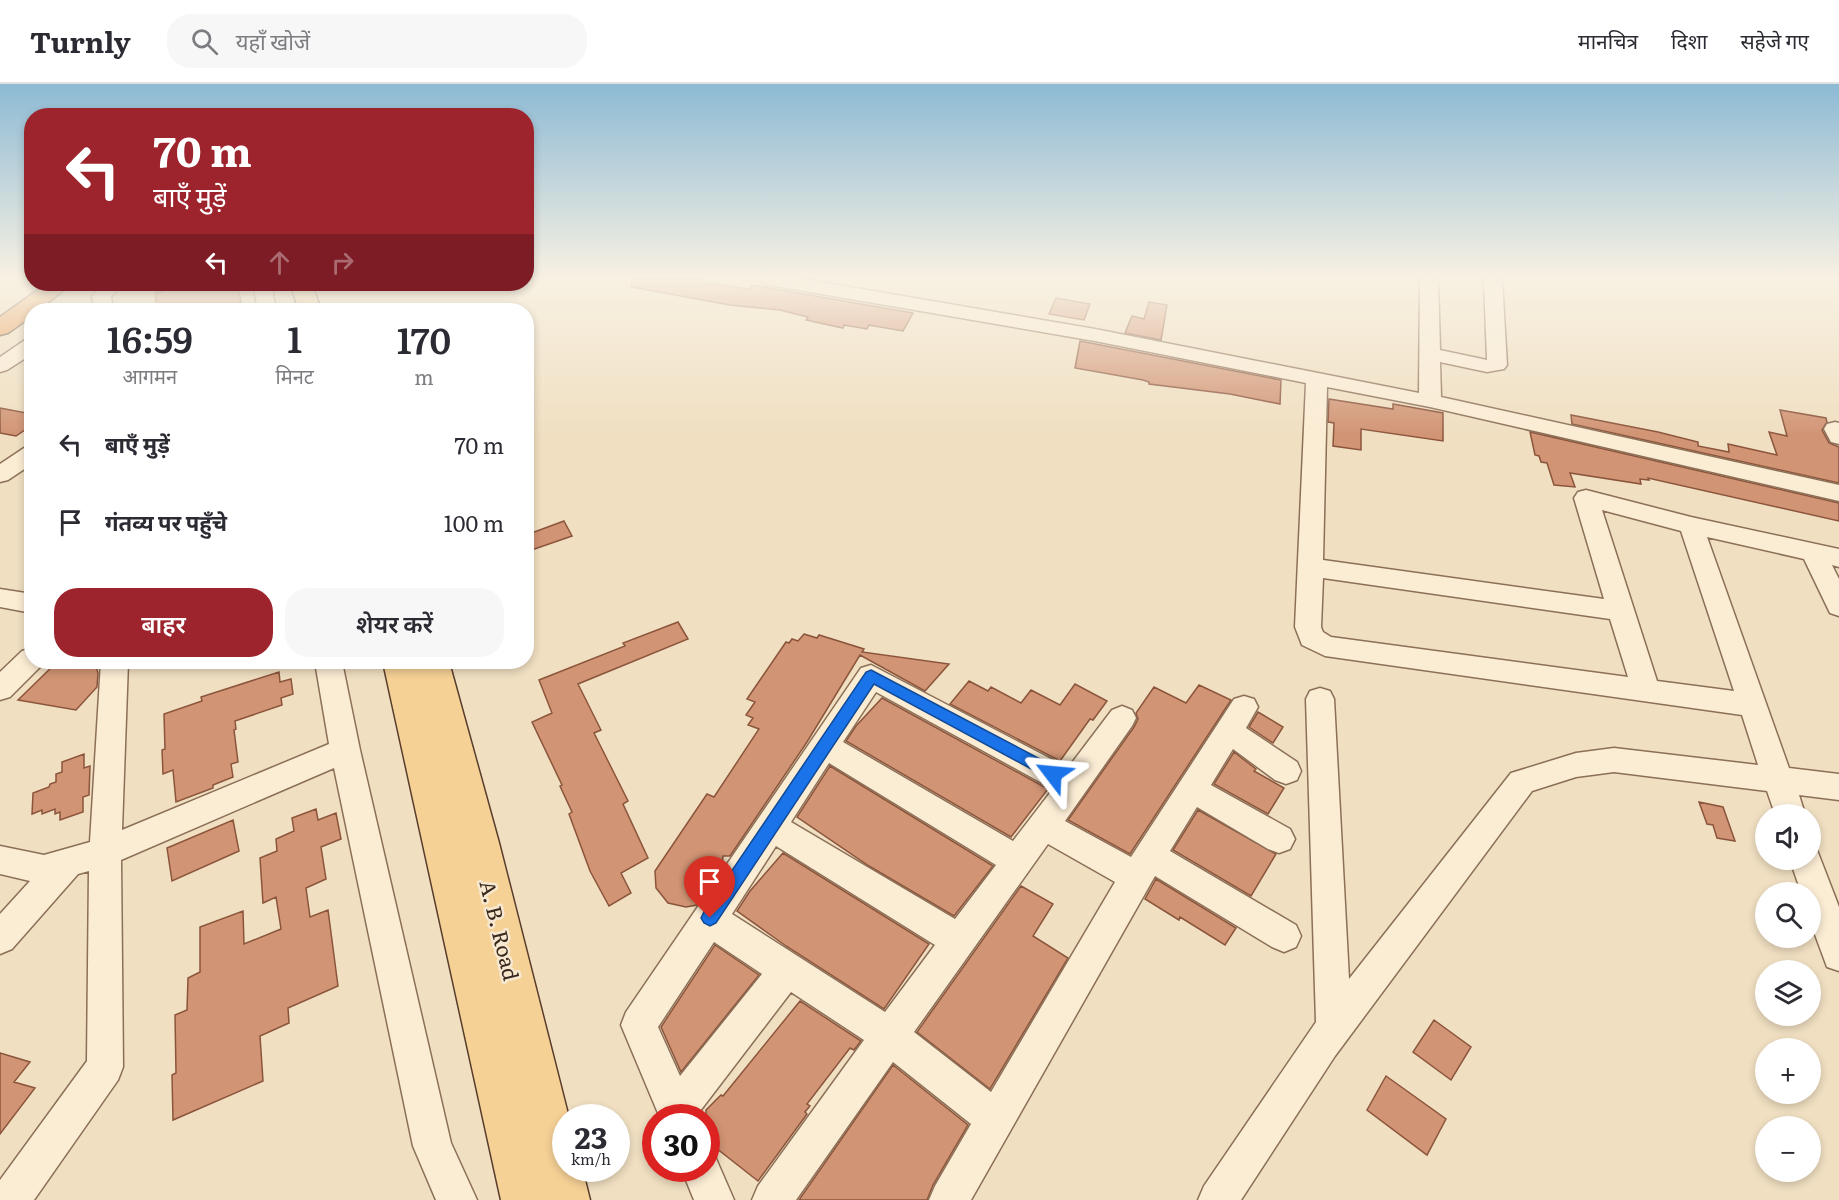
<!DOCTYPE html>
<html lang="hi">
<head>
<meta charset="utf-8">
<style>
  :root { --surface:#fff; --page:#f7f7f7; --text:#2b2b33; --muted:#7c7c81; --line:#e1e1e2; --accent:#9d242d }
  body { margin:0; font-family:Literata,"Noto Sans Devanagari",serif; background:var(--page); color:var(--text); height:100vh; display:flex; flex-direction:column; font-size:22px; white-space:nowrap }
  * { box-sizing:border-box; margin:0 }
  p { font-size:20px; color:var(--muted) }
  .icon { flex:none; width:33px; height:33px; fill:none; stroke:currentColor; stroke-width:2; stroke-linecap:round; stroke-linejoin:round }
  .map { position:relative; flex:1; overflow:hidden }
  .side { position:absolute; left:24px; top:219px; width:510px; height:366px; display:flex; flex-direction:column; background:var(--surface); border-radius:24px; box-shadow:0 3px 9px #0003 }
  .side>* { flex:none }
  .guide { position:absolute; left:24px; top:24px; width:510px; height:183px; border-radius:24px; box-shadow:0 3px 9px #0003; background:#9d242d; color:#fff; overflow:hidden }
  .fabs { position:absolute; left:1755px; top:720px; display:grid; gap:12px }
  .fabs a { display:grid; place-items:center; width:66px; height:66px; border-radius:50%; background:var(--surface); box-shadow:0 3px 9px #0003; font-size:30px }
  .speed { position:absolute; left:552px; top:1020px; display:flex; gap:12px; font-size:30px; font-weight:700; text-align:center }
  .speed>* { display:grid; place-content:center; width:78px; height:78px; border-radius:50%; background:var(--surface); box-shadow:0 3px 9px #0003; line-height:1 }
  .speed small { font-size:15px; font-weight:400 }
  .speed .limit { border:9px solid #d22; background:#fff; color:#111 }
  .pin { position:absolute; display:grid; place-items:center; width:51px; height:51px; color:#fff; margin:-62px -26px; border-radius:50% 50% 50% 0; rotate:-45deg; box-shadow:0 0 6px #0007 }
  .pin .icon { rotate:45deg }
  .me { position:absolute; width:66px; margin:-33px; rotate:299deg; stroke-linejoin:round; filter:drop-shadow(0 0 4px #0008) }
  .turn { display:flex; align-items:center; gap:21px; height:126px; padding:0 30px; font-size:27px }
  .turn .icon { width:78px; height:78px; stroke-width:2.5 }
  .turn b { display:block; font-size:42px; line-height:51px }
  .lanes { display:flex; align-items:center; height:57px; padding:0 30px; background:#0003; justify-content:center; gap:30px; direction:ltr }
  .lanes .off { opacity:.35 }
  .eta { display:flex; justify-content:space-evenly; align-items:center; height:102px; text-align:center }
  .eta b { font-size:36px; font-weight:600; line-height:42px }
  .button { display:flex; gap:12px; margin-top:auto; padding:12px 30px }
  .button a { flex:1; height:69px; border-radius:24px; background:var(--accent); color:#fff; font-size:24px; font-weight:600; line-height:69px; text-align:center }
  .button a+a { background:var(--page); color:var(--text) }
  ul { padding:0; list-style:none }
  li { display:flex; align-items:center; gap:18px; height:78px; padding:0 30px }
  li div { flex:1 }
  li b { display:block; font-size:22px }
  li em { font-style:normal }
  header { display:flex; align-items:center; gap:36px; box-sizing:border-box; height:84px; padding:0 30px; background:var(--surface); border-bottom:2px solid var(--line) }
  header strong { font-size:28px }
  nav { display:flex; gap:33px; margin-inline-start:auto; font-size:21px }
  .search { width:420px; height:54px; background:var(--page); display:flex; align-items:center; gap:15px; box-sizing:border-box; padding:0 21px; border-radius:24px; color:var(--muted); font-size:22px }
  .map>svg:first-child { display:block }
</style>
</head>
<body>
<header>
<strong>Turnly</strong>
<div class="search"><svg class="icon" aria-label="search" viewBox="0 0 24 24"><circle cx="10" cy="10" r="6"/><path d="M15 15l6 6"/></svg>यहाँ खोजें</div>
<nav><a>मानचित्र</a><a>दिशा</a><a>सहेजे गए</a></nav>
</header>
<div class="map">
<svg width="1839" height="1116" viewBox="0 0 1839 1116">
  <rect width="100%" height="100%" fill="#f0dfc1"/>
  <!-- building -->
  <path fill="#d19474" stroke="#8b553c" stroke-width="1.5" d="M632 195H704L702 198 749 205 752 201 913 229 903 247 869 241 867 245 844 241 843 244 806 236 808 233 780 226 730 221 631 203Z
    M191 200H238L242 226H157L155 209 164 207 165 204Z
    M1056 214 1090 220 1084 236 1049 230Z
    M1149 218 1167 221 1161 256 1125 249 1132 232 1144 235Z
    M1080 257 1281 296 1280 320 1230 310 1149 300V298L1143 296 1075 284Z
    M1329 315 1393 325V320L1443 329V357L1361 345V366L1333 362 1334 339 1328 338Z
    M0 324 32 330V341L16 352 0 349Z
    M1780 326 1826 334 1827 338 1822 346 1829 359 1839 363V399L1572 340 1571 331 1658 348 1698 358V362L1729 368 1728 360 1777 371 1769 348 1787 352Z
    M1530 348 1839 419V437L1648 394 1649 396 1640 395 1641 400 1570 389 1575 403 1554 401 1547 379 1541 378 1539 372 1535 371Z
    M564 437 572 452 526 468V451Z
    M678 538 688 555 578 600 601 646 594 649 628 717 623 720 648 774 621 789 631 809 609 822 590 787 569 730 572 728 560 702 562 701 532 638 552 629 539 596 625 562 623 559Z
    M804 550 817 554 819 551 864 565 862 568 949 580 925 607 860 571 807 658 730 772H723L722 783 697 821 686 823 668 819 656 804 655 787 707 710 714 713 759 645 748 641 753 634 746 631 755 618 747 615 786 558 789 559 792 555 798 557Z
    M57 578H95L98 589 97 603 76 626 18 616Z
    M279 588 280 598 291 595 293 610 281 614 282 621 235 637 236 645 234 646 238 678 231 680 233 693 213 701V704L176 718 173 686 163 690 162 666 165 665 164 630 202 617 201 613Z
    M969 597 988 607 991 603 1021 619 1031 606 1060 621 1075 600 1107 617 1093 636 1090 635 1060 677 950 620Z
    M1199 601 1231 616 1130 770 1068 736 1134 643 1138 635 1136 629 1154 603 1186 619Z
    M882 614 1048 705 1011 753 846 657 856 642Z
    M1258 628 1283 643 1273 659 1249 643Z
    M1234 668 1256 685 1254 687 1284 704 1268 730 1214 700Z
    M84 670V684L90 682 89 711 83 713V728L60 736V728L55 730V725L42 730V726L32 730 33 709 49 703 50 700 56 698V690L62 688V678Z
    M830 682 993 782 954 832 869 782 797 733Z
    M1699 718 1723 723 1735 757 1717 754 1713 741 1707 740Z
    M316 725 318 736 336 729 341 755 321 763 326 795 306 804 310 833 328 826 338 902 288 924 289 939 260 952 263 997 173 1036 172 991 176 989 175 931 187 926 188 894 200 888V843L243 827 244 860 281 845 276 813 263 819 260 774 277 767 276 755 294 747 292 734Z
    M1198 726 1276 770 1251 812 1173 766Z
    M233 736 239 767 172 797 167 764Z
    M783 769 929 860 884 925 786 862 737 827 750 807Z
    M1156 795 1236 844 1225 861 1180 833 1179 836 1145 815Z
    M1021 802 1053 820 1033 852 1068 874 990 1005 917 948Z
    M715 861 759 891 681 988 661 943Z
    M800 917 861 957 854 966 850 964 807 1020 810 1022 805 1028 807 1030 758 1097 711 1060 706 1050V1026L721 1011 723 1012Z
    M1434 936 1471 963 1451 996 1413 968Z
    M0 969 30 978 14 998 35 1004 0 1050Z
    M893 981 968 1041 933 1101 927 1116H799Z
    M1386 992 1446 1035 1427 1071 1367 1026Z"/>
  <g fill="none" stroke-linecap="round" stroke-linejoin="round">
    <defs>
      <path id="minor" d="M760 195H803L1095 245 1419 309 1420 195H1438L1440 266 1487 276 1484 195H1502L1507 281 1504 285 1487 288 1440 278 1441 313 1839 401V417L1430 323 1327 303 1323 476 1604 515 1574 414 1578 408 1586 406 1691 433 1839 465V483L1832 481 1839 495V532L1830 529 1804 475 1707 453 1789 684 1839 690V716L1799 711 1805 730H1775L1767 707 1614 688 1576 693 1532 707 1335 972 1241 1116H1198L1204 1102 1316 938 1306 615 1310 607 1320 604 1330 607 1334 615 1349 895 1511 689 1576 669 1614 664 1758 681 1742 631 1325 572 1302 561 1295 543 1306 299 1095 257 769 201 762 199ZM1602 426 1681 447 1734 607 1657 597ZM1323 494 1610 535 1628 593 1331 553 1323 548 1321 543Z
        M103 200H122L111 213 113 226H94L92 212Z
        M253 200H271L276 226H258Z
        M32 254V270L7 286 0 288V273L25 256Z
        M1835 338 1839 339V360L1831 358 1824 345 1827 340Z
        M32 362V380L8 396 0 398V380L24 364Z
        M0 505 32 510V529L0 523Z
        M32 564V578H44L42 581 10 613 0 616V588L22 567Z
        M101 578H128L122 746 329 660 315 578H342L360 666 451 1059 477 1116H436L413 1062 334 684 121 776 123 983 118 996 34 1116H0V1096L87 977 89 787 78 790 12 865 0 870V830L30 797 0 790V762L44 771 90 758Z
        M871 581 1068 684 1112 626 1122 622 1132 626 1136 634 1132 642 1065 737 1131 773 1234 615 1244 612 1254 615 1258 623 1246 644 1297 678 1301 687 1297 696 1286 700 1275 696 1233 665 1211 701 1290 745 1295 755 1290 765 1279 769 1268 765 1197 723 1170 767 1296 841 1301 852 1296 863 1284 868 1272 863 1155 792 971 1116H929L935 1102 971 1040 893 978 796 1116H752L758 1102 864 956 791 908 697 1031 698 1034H660L621 941 626 928 861 584ZM876 608 1053 705 1013 757 843 658ZM829 679 996 781 955 835 791 738ZM1048 760 1115 798 991 1008 914 948ZM776 762 935 861 885 928 732 830ZM714 858 762 890 680 992 658 943Z
        M1810 763 1817 766 1839 823V887L1827 883 1810 837V808H1801L1790 776H1810Z
        M706 1067 714 1070 734 1116H694L681 1084H706Z"/>
      <path id="major" d="M290 200H312L321 226H299Z
        M383 578H449L499 759 569 1034H566V1084H582L590 1116H501Z"/>
      <path id="highway" d="M46 200H71L39 226H32V232L8 249 0 251V233Z"/>
    </defs>
    <!-- minor casing -->
    <use href="#minor" stroke="#8b6f57" stroke-width="3"/>
    <!-- major casing -->
    <use href="#major" stroke="#583d2c" stroke-width="3"/>
    <!-- highway casing -->
    <use href="#highway" stroke="#583d2c" stroke-width="3"/>
    <!-- minor -->
    <use href="#minor" fill="#fbecd4" fill-rule="evenodd"/>
    <!-- major -->
    <use href="#major" fill="#f6d196" fill-rule="evenodd"/>
    <!-- highway -->
    <use href="#highway" fill="#e5974c" fill-rule="evenodd"/>
  </g>
  <!-- sky -->
  <linearGradient id="sky" x2="0" y2="1"><stop stop-color="#8dbad4"/><stop offset="0.55" stop-color="#f8f1e3"/><stop offset="1" stop-color="#f8f1e3" stop-opacity="0"/></linearGradient>
  <rect width="1839" height="352" fill="url(#sky)"/>
  <!-- route -->
  <path fill="#1a73e8" stroke="#114b97" stroke-width="1.5" d="M871 586 1059 685 1061 690 1059 694 1053 696 1048 694 874 600 716 839 710 842 704 839 701 834 704 828 866 588Z"/>
  <g text-anchor="middle" dominant-baseline="central" stroke-width="5" stroke-linejoin="round" paint-order="stroke">
    <!-- near-street labels -->
    <g font-size="21" fill="#3a281c" stroke="#f7e9d1">
      <text transform="translate(501 846) rotate(76)">A. B. Road</text>
    </g>
  </g>
</svg>
<div class="fabs">
<a><svg class="icon" aria-label="sound" viewBox="0 0 24 24"><path d="M4 9h4l5-4v14l-5-4H4zM17 9q2 3 0 6"/></svg></a>
<a><svg class="icon" aria-label="search" viewBox="0 0 24 24"><circle cx="10" cy="10" r="6"/><path d="M15 15l6 6"/></svg></a>
<a><svg class="icon" aria-label="layers" viewBox="0 0 24 24"><path d="M12 4l9 5-9 5-9-5zM3 14l9 5 9-5"/></svg></a>
<a>+</a>
<a>−</a>
</div>
<div class="speed"><div>23<small>km/h</small></div><div class="limit">30</div></div>
<div class="pin" style="left:710px;top:834px;background:#d93025"><svg class="icon" aria-label="arrive" viewBox="0 0 24 24"><path d="M6 21V4h12l-3 4 3 4H6"/></svg></div>
<svg class="me" style="left:1053px;top:690px" viewBox="-20 -20 40 40"><path d="M0-17L14 15 0 8-14 15z" fill="#1a73e8" stroke="#fff" stroke-width="4"/></svg>
<div class="guide">
<div class="turn"><svg class="icon" aria-label="left" viewBox="0 0 24 24"><path d="M17 20v-9H6M10 6l-5 5 5 5"/></svg><div><b>70 m</b>बाएँ मुड़ें</div></div>
<div class="lanes"><svg class="icon" aria-label="left" viewBox="0 0 24 24"><path d="M17 20v-9H6M10 6l-5 5 5 5"/></svg><svg class="icon off" aria-label="ahead" viewBox="0 0 24 24"><path d="M12 20V5M6 11l6-6 6 6"/></svg><svg class="icon off" aria-label="right" viewBox="0 0 24 24"><path d="M7 20v-9h11M14 6l5 5-5 5"/></svg></div>
</div>
<section class="side">
<div class="eta">
<div><b>16:59</b><p>आगमन</p></div>
<div><b>1</b><p>मिनट</p></div>
<div><b>170</b><p>m</p></div>
</div>
<ul>
<li><svg class="icon" aria-label="left" viewBox="0 0 24 24"><path d="M17 20v-9H6M10 6l-5 5 5 5"/></svg><div><b>बाएँ मुड़ें</b></div><em>70 m</em></li>
<li><svg class="icon" aria-label="arrive" viewBox="0 0 24 24"><path d="M6 21V4h12l-3 4 3 4H6"/></svg><div><b>गंतव्य पर पहुँचे</b></div><em>100 m</em></li>
</ul>
<div class="button"><a>बाहर</a><a>शेयर करें</a></div>
</section>
</div>
</body>
</html>
